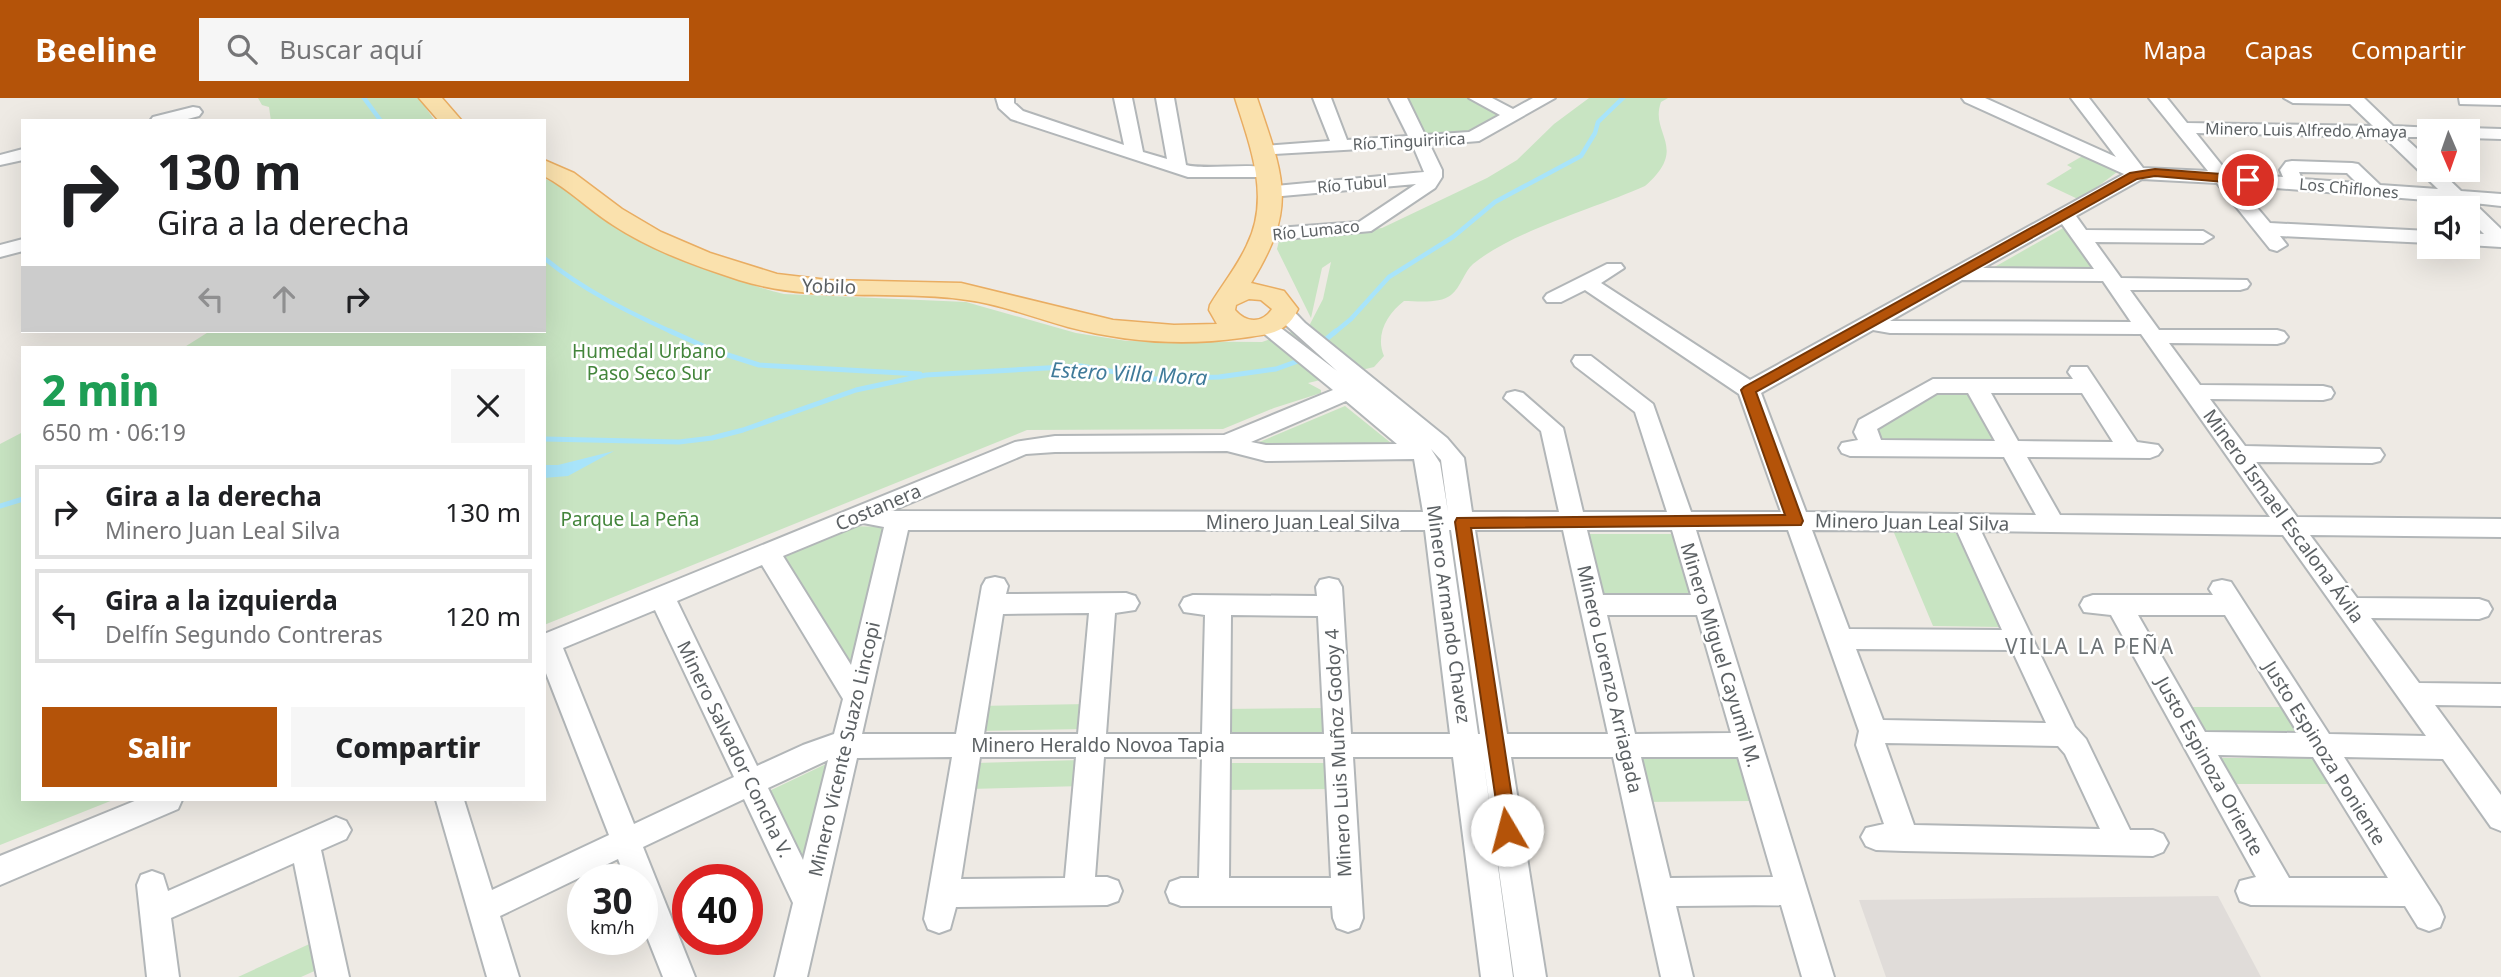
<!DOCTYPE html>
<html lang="es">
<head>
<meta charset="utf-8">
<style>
  :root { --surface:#fff; --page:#f6f6f6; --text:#202124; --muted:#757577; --line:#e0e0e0; --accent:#b45309 }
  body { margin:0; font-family:"Noto Sans",sans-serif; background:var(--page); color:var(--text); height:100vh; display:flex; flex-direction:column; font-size:26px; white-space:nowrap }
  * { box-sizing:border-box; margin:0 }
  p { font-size:23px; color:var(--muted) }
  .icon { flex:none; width:38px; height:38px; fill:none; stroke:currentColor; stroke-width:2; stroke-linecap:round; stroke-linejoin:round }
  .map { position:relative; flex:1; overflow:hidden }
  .panel { position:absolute; left:21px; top:248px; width:525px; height:455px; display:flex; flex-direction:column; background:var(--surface); border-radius:0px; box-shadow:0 7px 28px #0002 }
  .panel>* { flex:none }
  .banner { position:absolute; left:21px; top:21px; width:525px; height:214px; border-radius:0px; box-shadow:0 7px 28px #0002; background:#fff; color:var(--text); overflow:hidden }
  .needle { width:46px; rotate:178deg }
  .fabs { position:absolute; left:2417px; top:21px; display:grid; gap:14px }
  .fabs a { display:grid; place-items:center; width:63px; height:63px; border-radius:0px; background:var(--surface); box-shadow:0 7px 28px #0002; font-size:35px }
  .speed { position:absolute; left:567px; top:766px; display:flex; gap:14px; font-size:35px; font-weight:700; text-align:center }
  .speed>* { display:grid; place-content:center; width:91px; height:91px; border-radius:50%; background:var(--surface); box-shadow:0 7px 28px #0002; line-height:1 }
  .speed small { font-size:18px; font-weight:400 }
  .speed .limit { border:10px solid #d22; background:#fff; color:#111 }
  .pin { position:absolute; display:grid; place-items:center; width:60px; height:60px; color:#fff; margin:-30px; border:4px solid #fff; border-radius:50%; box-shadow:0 2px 7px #0007 }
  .me { position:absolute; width:77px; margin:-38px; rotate:352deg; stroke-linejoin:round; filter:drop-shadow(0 0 5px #0008) }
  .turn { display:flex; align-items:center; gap:24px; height:147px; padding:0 21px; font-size:32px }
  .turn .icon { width:91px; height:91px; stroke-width:2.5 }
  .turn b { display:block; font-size:49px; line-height:60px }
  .lanes { display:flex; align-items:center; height:66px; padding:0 21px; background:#0003; justify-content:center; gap:35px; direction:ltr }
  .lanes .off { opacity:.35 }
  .round { display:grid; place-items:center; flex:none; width:74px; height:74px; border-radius:0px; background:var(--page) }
  .overview { display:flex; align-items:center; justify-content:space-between; height:119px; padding:0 21px }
  h1 { font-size:42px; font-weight:800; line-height:52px; color:#1e9e55 }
  .primary-button { display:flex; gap:14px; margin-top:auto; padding:14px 21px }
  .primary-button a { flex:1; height:80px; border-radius:0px; background:var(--accent); color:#fff; font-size:28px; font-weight:800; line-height:80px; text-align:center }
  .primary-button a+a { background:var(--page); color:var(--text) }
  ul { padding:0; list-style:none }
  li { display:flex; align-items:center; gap:21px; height:94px; margin:0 14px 10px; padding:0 7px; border:4px solid var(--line); border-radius:0px }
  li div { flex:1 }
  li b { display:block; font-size:26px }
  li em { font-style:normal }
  header { display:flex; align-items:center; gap:42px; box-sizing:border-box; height:98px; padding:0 35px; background:var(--accent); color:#fff }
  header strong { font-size:33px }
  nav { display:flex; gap:38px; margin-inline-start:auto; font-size:24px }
  .search { width:490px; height:63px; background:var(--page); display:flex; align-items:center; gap:18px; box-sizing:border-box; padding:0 24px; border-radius:0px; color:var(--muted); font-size:26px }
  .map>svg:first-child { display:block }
</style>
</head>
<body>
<header>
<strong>Beeline</strong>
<div class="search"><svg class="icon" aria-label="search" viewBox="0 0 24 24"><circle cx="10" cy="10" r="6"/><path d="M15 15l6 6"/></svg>Buscar aquí</div>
<nav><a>Mapa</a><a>Capas</a><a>Compartir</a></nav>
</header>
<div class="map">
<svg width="2501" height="879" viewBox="0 0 2501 879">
  <rect width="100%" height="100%" fill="#eeeae4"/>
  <!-- industrial -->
  <path fill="#e0dcd9" d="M2218 798 2261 879H1886L1859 802Z"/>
  <!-- green -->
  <path fill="#c8e4c2" d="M258 0H419L435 23H271L269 9 262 7Z
    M1406 0H1471L1505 17 1471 34 1425 38Z
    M1589 0H1668L1661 4C1649 36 1690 49 1645 88 1596 110 1513 133 1473 166 1464 174 1461 189 1451 197 1440 206 1417 203 1404 203 1387 216 1375 237 1384 258L1374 269 1308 285 1321 292V295L1274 310 1223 331 1027 332 544 527V250H183L210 233H544V80C624 118 697 176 784 196L966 204 1076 235 1127 243 1262 244 1309 228 1323 201 1331 164 1322 170 1311 220 1277 151 1279 143 1382 130 1487 80 1517 62 1554 26Z
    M2086 56 2116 70 2117 74 2080 102 2046 86 2072 70 2067 67Z
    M2065 129 2095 172 1991 171Z
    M1934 292 1968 294 2000 345 1875 343 1872 329Z
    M1345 308 1391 345 1270 351 1257 345Z
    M23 334V702H113L0 747V346Z
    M844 428 890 429 854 576 780 457Z
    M1892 430 1954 431 2001 529 1933 528Z
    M1584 436H1675L1692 497H1597Z
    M1088 606 1083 631 979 633V608Z
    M2183 609H2289L2299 634 2202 633Z
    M1329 610 1326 635H1223L1220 611Z
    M2214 660H2318L2339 686H2226Z
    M1633 661H1740L1753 703 1643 704Z
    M1081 662 1083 688 969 691 976 665Z
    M1224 665H1329L1334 691 1220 692Z
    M826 666H832L801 771 767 694Z
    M318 842 319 871 301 879H238Z"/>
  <!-- water -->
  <path fill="#a8e4fa" d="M614 353 568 378 544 380V367H558Z"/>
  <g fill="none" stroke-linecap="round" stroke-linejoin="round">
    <!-- stream-far1 -->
    <path stroke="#a8e4fa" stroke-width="4.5" d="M364 0 381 23
      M544 160C583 192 628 214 674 235
      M1334 235 1351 221 1389 179 1453 139 1495 104 1581 58 1595 35 1598 24 1623 0"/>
    <!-- stream -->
    <path stroke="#a8e4fa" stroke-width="5" d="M670 233 712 252 759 267 920 276
      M544 341 679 344 712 340 743 332 856 292 926 277 1081 268 1155 281 1219 279 1276 271 1301 262 1336 233
      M0 408 23 401"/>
    <defs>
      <path id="minor" d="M996 0H1014V5L1023 13 1124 47 1114 0H1132L1143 54 1167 61 1156 0H1174L1186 67C1206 73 1266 62 1277 74L1268 79H1188L1011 21 999 10Z
        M1313 0H1331L1347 42 1408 38 1389 0H1407L1425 37 1469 34 1500 17 1469 0H1492L1513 11 1533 0H1555L1479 43 1430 47 1442 72V79L1435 90 1371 133 1264 143 1257 141 1254 137 1257 133 1264 131 1359 124 1416 86 1271 99 1262 93 1264 89 1424 74 1413 48 1257 57 1254 53 1263 48 1330 43Z
        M1962 0H1985L2116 59 2071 0H2089L2143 70 2208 73 2149 0H2167L2187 25 2373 28 2350 6 2293 5 2284 0H2364L2393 28 2435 30 2437 33H2429V39H2404L2429 62V72H2439L2461 93 2501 96V108L2474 105 2501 131V149L2468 147V135L2484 136 2468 120V110H2457L2451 104 2238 87 2270 125 2429 133V145L2280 138 2287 147 2277 153 2270 151 2217 85 2142 81 2076 118 2086 132 2203 133 2213 139 2203 145 2095 144 2121 180 2247 182 2250 186 2247 190 2240 192H2130L2159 232H2277L2284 234 2288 239 2284 244 2277 246 2169 245 2200 287 2323 288 2331 290 2334 295 2331 300 2323 302 2210 301 2245 348 2380 351 2384 357 2380 363 2372 365 2256 364 2297 419 2501 421V439L2310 437 2357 500 2479 501 2488 504 2492 511 2488 518 2479 521 2371 520 2419 585 2501 586V608L2435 607 2501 697V733L2491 729 2443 661 2344 659 2440 809 2444 819 2440 829 2429 833 2418 829 2405 808 2251 807 2240 803 2236 793 2240 783 2256 779 2111 517 2084 514 2080 507 2084 500 2093 497H2213L2209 491 2213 484 2222 482 2231 484 2329 636 2426 638 2283 437 1981 433 2075 629 2086 641 2130 732H2153L2163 736 2168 745 2163 754 2153 758 1904 753 1876 752 1866 748 1861 739 1866 730 1884 726 1856 647 1859 633 1788 432H1696L1834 879H1802L1781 807 1676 808 1693 879H1661L1613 659H1511L1546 879H1514L1483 659 1513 879H1481L1453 659H1353L1363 820 1359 830 1348 834 1337 830 1333 820 1332 808H1181L1170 804 1166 794 1170 784 1181 780H1199L1202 659H1104L1095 779H1107L1118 783 1122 793 1118 803 1107 807 956 809 950 831 939 835 928 831 924 821 952 659 857 660 807 879H775L793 805 744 701 643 749 695 879H663L642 826V782H626L618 761 500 818 519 879H487L436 702H464L492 792 609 737 544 570V536L1015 344 1055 338 1224 337 1333 292 1256 229 1259 224H1273L1337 273 1277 219 1274 215 1277 211C1291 207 1296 216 1305 225L1447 340 1464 360 1472 414H1559L1541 333 1504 300 1507 295 1515 293 1523 295 1563 330 1583 414H1667L1635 314 1575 268 1572 263 1575 258H1591L1653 306 1691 414H1781L1739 296 1585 192 1561 204H1547L1544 200 1547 196 1607 166H1621L1624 170 1601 185 1750 282 2124 76 1965 4ZM2196 35 2384 39 2438 91 2380 87 2358 66 2352 65 2292 63 2286 64 2280 72 2283 79 2228 75ZM2299 74 2347 75 2357 85 2302 81ZM2062 126 2094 171 1983 170ZM1962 182 2103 183 2131 224 1890 223ZM1873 232 1890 235 2141 236 2270 419 2060 417 2027 359 2150 360 2158 357 2162 352 2158 347 2137 344 2087 269H2071L2068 274 2073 281H1933L1859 322 1854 334 1858 342 1842 345 1839 350 1842 355 1850 358 2004 359 2036 417 1806 414 1761 295ZM1937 295H1968L1995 343 1881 342 1877 331ZM1991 295H2082L2113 344 2018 343ZM1346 303 1397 346 1266 347 1251 344ZM1431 351 1441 362 1448 414 1440 365ZM1227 353 1266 363 1414 361 1423 414 891 413 1026 356 1055 354ZM863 425 884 429 851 567 783 458ZM908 432H1425L1450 636H1351L1342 489 1338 482 1329 480 1320 482 1316 489 1317 498 1193 497 1184 500 1180 507 1184 514 1205 517 1202 636H1106L1115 515 1135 512 1139 505 1135 498 1126 495 1006 496 1008 488 1004 481 995 479 986 481 982 488 956 636H862ZM1449 432H1451L1480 636H1478ZM1475 432H1563L1608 636H1507ZM1587 432H1672L1691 497H1603ZM1812 432 1957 433 2002 532 1849 531ZM762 467 843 601 834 636 803 647 757 668 677 503ZM655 512 734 679 634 726 563 550ZM1089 515 1078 636H984L1003 516ZM1231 517 1318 518 1324 636H1230ZM1607 517H1697L1731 635 1635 636ZM2138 517H2225L2298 635 2205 634ZM1856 551 2012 552 2046 625 1883 622ZM1885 645 2058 648 2065 656 2100 731 1914 727ZM2218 657 2313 659 2388 780H2289ZM980 659H1076L1065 780 961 781ZM1230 659H1325L1331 780H1229ZM1641 659H1738L1773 779 1670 780ZM828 662 803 762 768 690Z
        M2459 0H2501V7L2460 6Z
        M193 9 199 10 202 14 199 18 180 23H150L153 19Z
        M2468 30 2501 31V41L2468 40V33H2460Z
        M23 51V62L0 67V57Z
        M23 141V153L0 159V147Z
        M137 702H182L178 711 0 787V758Z
        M336 719 346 723 351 732 346 741 321 752 349 879H317L294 765 171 820 179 879H147L137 787 141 777 152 773 163 777 168 793Z"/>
      <path id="major" d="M419 0H442L462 23H439Z
        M1235 0H1257C1284 80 1298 109 1251 185L1284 193 1298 211C1286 237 1267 236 1241 240 1184 248 1124 244 1068 229 1032 219 997 205 960 201 886 192 812 205 739 182 696 168 651 152 613 127 589 112 569 91 544 78V62L574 75 622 111 661 134 710 155 777 176 828 182 961 185 1113 222 1174 227 1217 226 1209 212 1210 207C1222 187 1237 169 1247 147 1271 99 1250 48 1235 0ZM1249 201 1261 202 1272 211C1262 226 1246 225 1235 212L1236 207Z"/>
    </defs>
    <!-- minor casing -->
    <use href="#minor" stroke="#b2b6b8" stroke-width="4"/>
    <!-- major casing -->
    <use href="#major" stroke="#e9ad62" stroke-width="3"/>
    <!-- minor -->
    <use href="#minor" fill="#fff" fill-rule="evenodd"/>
    <!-- major -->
    <use href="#major" fill="#fae1ad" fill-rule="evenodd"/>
  </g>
  <!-- route -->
  <path fill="#b45309" stroke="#753606" stroke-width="2" d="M2155 71 2248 78 2254 82 2248 86 2155 78 2137 81 1756 294 1803 423 1801 427 1471 430 1517 732 1514 737 1507 740 1501 737 1455 424 1457 420 1785 417 1741 292 1744 289 2130 75Z"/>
  <g text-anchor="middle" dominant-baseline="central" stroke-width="5" stroke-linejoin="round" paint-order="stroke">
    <!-- far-street labels -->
    <g font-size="16" fill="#5c6164" stroke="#fff">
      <text transform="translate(2306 32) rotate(1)">Minero Luis Alfredo Amaya</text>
      <text transform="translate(1409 43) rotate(-3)">Río Tinguiririca</text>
      <text transform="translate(1352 86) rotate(-5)">Río Tubul</text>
      <text transform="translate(2349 90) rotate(5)">Los Chiflones</text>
      <text transform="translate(1316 132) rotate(-6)">Río Lumaco</text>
    </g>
    <!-- street labels -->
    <g font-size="19" fill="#5c6164" stroke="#fff">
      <text transform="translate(829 188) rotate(2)">Yobilo</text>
      <text transform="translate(878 409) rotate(-23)">Costanera</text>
      <text transform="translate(2284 418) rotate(54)">Minero Ismael Escalona Ávila</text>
      <text x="1303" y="424">Minero Juan Leal Silva</text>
      <text transform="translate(1912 424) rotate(1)">Minero Juan Leal Silva</text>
      <text transform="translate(1449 516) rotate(82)">Minero Armando Chavez</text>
      <text transform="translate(1721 557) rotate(73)">Minero Miguel Cayumil M.</text>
      <text transform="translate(1610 581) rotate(77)">Minero Lorenzo Arriagada</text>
      <text x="1098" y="647">Minero Heraldo Novoa Tapia</text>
      <text transform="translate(735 651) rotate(64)">Minero Salvador Concha V.</text>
      <text transform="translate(844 651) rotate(-77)">Minero Vicente Suazo Lincopi</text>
      <text transform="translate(1338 655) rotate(-93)">Minero Luis Muñoz Godoy 4</text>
      <text transform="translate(2325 655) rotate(58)">Justo Espinoza Poniente</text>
      <text transform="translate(2210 668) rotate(61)">Justo Espinoza Oriente</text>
    </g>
    <!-- park labels -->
    <g font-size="19" fill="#43853b" stroke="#fff">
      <text x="649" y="253">Humedal Urbano<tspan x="649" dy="22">Paso Seco Sur</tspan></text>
      <text x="630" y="421">Parque La Peña</text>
    </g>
    <!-- water labels -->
    <g font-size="21" font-style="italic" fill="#407b9a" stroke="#fff">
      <text transform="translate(1129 275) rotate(3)">Estero Villa Mora</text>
    </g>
    <!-- neighbourhood labels -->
    <g font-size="21" letter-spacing="2" fill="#6d7376" stroke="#fff">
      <text x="2090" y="548">VILLA LA PEÑA</text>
    </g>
  </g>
</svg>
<div class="fabs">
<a><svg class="needle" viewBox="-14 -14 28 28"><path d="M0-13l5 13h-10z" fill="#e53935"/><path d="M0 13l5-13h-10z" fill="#757577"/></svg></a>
<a><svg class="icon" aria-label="sound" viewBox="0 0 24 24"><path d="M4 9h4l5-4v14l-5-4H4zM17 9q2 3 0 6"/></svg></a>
</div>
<div class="speed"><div>30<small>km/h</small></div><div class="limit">40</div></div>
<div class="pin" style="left:2248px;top:82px;background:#d93025"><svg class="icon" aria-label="arrive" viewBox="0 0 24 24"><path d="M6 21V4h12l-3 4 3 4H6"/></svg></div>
<svg class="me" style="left:1507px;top:732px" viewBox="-20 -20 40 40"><circle r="19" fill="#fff"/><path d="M0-13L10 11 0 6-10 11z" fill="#b45309"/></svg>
<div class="banner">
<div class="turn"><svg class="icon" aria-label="right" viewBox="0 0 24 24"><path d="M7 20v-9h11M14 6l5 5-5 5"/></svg><div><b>130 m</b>Gira a la derecha</div></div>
<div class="lanes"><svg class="icon off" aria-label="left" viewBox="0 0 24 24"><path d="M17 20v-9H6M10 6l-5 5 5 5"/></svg><svg class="icon off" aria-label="ahead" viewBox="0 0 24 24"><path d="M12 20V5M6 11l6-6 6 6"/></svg><svg class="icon" aria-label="right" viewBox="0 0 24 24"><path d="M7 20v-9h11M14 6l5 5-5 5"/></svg></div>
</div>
<section class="panel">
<div class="overview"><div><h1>2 min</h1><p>650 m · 06:19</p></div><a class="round"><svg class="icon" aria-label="close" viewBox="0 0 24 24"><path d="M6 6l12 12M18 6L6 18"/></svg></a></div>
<ul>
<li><svg class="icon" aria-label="right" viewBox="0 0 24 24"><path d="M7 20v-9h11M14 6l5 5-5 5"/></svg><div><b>Gira a la derecha</b><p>Minero Juan Leal Silva</p></div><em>130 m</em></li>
<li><svg class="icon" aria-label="left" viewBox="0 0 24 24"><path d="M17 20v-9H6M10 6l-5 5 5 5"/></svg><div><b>Gira a la izquierda</b><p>Delfín Segundo Contreras</p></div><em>120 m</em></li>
</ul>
<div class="primary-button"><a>Salir</a><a>Compartir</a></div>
</section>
</div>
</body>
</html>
